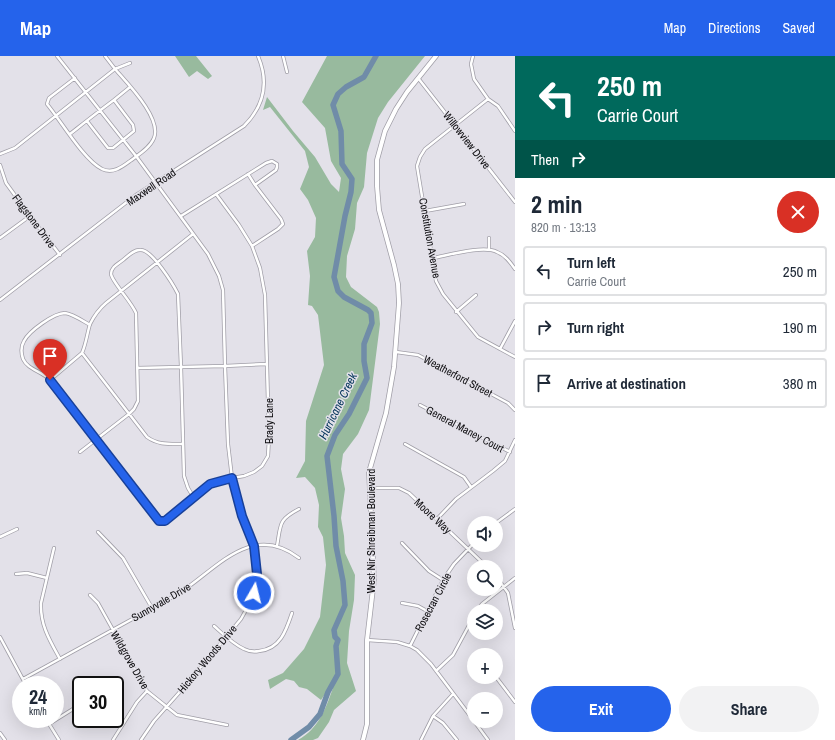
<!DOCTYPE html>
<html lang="en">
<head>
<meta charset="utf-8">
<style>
  :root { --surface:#fff; --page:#f2f2f3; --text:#1f2937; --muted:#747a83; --line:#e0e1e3; --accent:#2563eb }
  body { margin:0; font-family:"Archivo Narrow",sans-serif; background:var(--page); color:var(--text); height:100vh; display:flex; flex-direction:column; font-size:15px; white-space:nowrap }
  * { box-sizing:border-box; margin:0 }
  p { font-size:13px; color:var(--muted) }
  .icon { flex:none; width:22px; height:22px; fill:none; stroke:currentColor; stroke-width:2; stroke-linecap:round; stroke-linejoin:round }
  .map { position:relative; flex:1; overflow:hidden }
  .panel { display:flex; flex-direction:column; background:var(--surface); width:320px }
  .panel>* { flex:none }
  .hud { background:#00695c; color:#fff; overflow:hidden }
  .fabs { position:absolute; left:467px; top:460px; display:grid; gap:8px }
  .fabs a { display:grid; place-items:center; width:36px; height:36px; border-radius:50%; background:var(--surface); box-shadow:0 4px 16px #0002; font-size:20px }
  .speed { position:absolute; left:12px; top:620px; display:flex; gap:8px; font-size:20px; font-weight:700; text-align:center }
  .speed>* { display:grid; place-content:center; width:52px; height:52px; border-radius:50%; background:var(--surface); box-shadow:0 4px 16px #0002; line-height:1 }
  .speed small { font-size:10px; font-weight:400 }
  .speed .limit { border:2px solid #111; border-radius:6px; background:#fff; color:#111 }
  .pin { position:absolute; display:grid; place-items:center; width:34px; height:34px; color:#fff; margin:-41px -17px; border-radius:50% 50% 50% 0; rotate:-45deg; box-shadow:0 0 4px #0007 }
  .pin .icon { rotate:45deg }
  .me { position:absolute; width:44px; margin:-22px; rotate:8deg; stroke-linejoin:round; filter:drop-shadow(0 0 3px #0008) }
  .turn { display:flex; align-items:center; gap:14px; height:84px; padding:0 16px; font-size:18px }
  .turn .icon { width:52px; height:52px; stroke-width:2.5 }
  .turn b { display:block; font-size:28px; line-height:34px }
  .then { display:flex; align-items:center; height:38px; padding:0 16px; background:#0003; gap:8px; font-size:15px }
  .round { display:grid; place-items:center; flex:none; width:42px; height:42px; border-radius:21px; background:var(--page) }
  .head { display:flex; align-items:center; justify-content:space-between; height:68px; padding:0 16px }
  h1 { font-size:24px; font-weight:800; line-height:30px }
  .primary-button { display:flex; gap:8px; margin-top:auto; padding:8px 16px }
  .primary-button a { flex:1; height:46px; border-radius:24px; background:var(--accent); color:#fff; font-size:16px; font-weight:800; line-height:46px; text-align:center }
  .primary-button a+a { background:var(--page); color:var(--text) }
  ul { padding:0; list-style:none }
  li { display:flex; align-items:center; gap:12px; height:50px; margin:0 8px 6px; padding:0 8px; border:2px solid var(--line); border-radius:4px }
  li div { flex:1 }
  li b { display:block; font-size:15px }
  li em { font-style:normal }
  header { display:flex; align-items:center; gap:24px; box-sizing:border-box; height:56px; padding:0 20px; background:var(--accent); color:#fff }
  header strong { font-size:19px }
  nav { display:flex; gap:22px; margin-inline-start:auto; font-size:14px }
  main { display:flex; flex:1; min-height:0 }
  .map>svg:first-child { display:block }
</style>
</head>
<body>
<header>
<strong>Map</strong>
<nav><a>Map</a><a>Directions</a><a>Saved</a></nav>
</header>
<main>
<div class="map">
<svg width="515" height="684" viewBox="0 0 515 684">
  <rect width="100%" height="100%" fill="#e3e1e9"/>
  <!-- forest -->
  <path fill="#98ba9e" d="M175 0H196L212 20 208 23 197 15 189 21Z
    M327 0H425L388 46 378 62 367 97 364 131 357 147 355 173 347 200 346 221 351 231 377 251 379 256 380 268 369 354 358 378 343 398 341 413 345 433 341 462 344 480 345 497 355 519 354 544 349 575 347 607 356 635 334 654 329 666 318 682 313 684H298C319 672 325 654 333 632H329L321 644 307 633 299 631 294 625 286 623 270 633 268 624 283 617 304 593 320 561 326 509 323 481 318 471 319 449 315 432 305 421 296 422 305 405 306 365 324 309 318 259 312 250 308 249 310 220 307 195 315 181 316 162 308 144 300 133 309 111 305 95 270 51 263 54 267 41 293 75 315 101 331 128 339 136 341 122 331 105 325 72 302 46Z"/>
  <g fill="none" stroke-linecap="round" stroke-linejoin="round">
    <!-- river -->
    <path stroke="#708ca8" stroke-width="5.5" d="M291 684 309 671 320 658 328 636 338 618 336 590 338 584 335 581 334 574 345 549 343 525 336 490 334 460 327 400 335 379 349 358 367 322 364 305V288L372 267 371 257 368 254 344 241 338 235 334 221 345 160 351 136 352 123 342 108 341 75 333 49 338 38 346 31 364 21 376 0"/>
    <defs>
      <path id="street" d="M57 0 136 100 208 198 219 220 223 234 225 310 267 308
        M105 0 115 13 130 7
        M283 0 287 16
        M473 0 471 8 474 23 488 43 498 50 515 75
        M418 22 515 146
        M488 43 425 93 420 101 417 110 436 225 443 238 478 281 515 301
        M114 44 130 31
        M70 78C84 67 99 55 114 44L133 69 134 75 113 92H108L87 65
        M0 98 15 92 115 13C127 27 162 62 154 82 150 92 138 99 130 105 122 111 113 118 102 113 84 104 61 65 47 48L49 42 75 22
        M0 109 6 127 30 160 60 199
        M248 118 255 129
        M216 138 239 169 252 190
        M425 155 464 148
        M0 182 30 160
        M489 193V182
        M433 202C449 199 484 189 497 196 505 199 510 206 515 213
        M0 244 136 139 244 70C264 50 269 26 258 0
        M456 256 476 239
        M90 269C83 265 73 258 65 257 54 257 29 275 24 285 21 290 21 297 23 303 28 314 42 315 50 324L159 465H165L210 428 232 422 244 420 254 416 262 410 268 400 269 382 265 239 260 212 252 190 278 173 283 168 281 163 255 129 276 114 277 111V108L272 105 266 107 181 160
        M500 293 515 265
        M396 296 418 299 508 347 515 354
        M82 297 147 381C158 389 169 388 183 388
        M50 324 82 297C86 288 87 278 90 268 94 260 99 253 106 247L193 178
        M420 349 510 396
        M405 388 464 421 471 431
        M80 396 129 358 134 353 138 345 136 257C131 245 112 226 111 218 111 211 118 208 123 204 128 200 134 193 141 194 152 194 173 228 178 238L181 311 137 312
        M369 432H399L409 437 487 511
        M437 463 456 443 493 415 505 405 515 384
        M496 467 515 453
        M98 476 123 502 152 552
        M0 481 17 473
        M402 487 429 515 443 524
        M277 490C281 468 278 464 299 453
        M54 492 41 547C40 569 50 585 60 603
        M16 518 27 517 47 522
        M496 520 508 537 515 572
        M90 539 98 547 147 635 177 659 227 669
        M402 547 418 550 427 555
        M477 555 482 548 515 522
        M214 570C223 578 233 588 244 593 248 595 254 596 259 595 280 593 286 575 292 557
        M0 581 26 629
        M367 584 397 586 410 590 417 594 431 608 474 665
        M410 590 443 524 454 508 474 487
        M436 615 453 599 474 560
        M496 621 515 646
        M23 623 178 538C216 514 251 465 299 502
        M433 660 443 667 457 684
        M46 663 59 684
        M474 665 488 684
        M49 668 81 648
        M0 677 5 684
        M113 684 137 646 147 635
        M141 684 154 665 185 630 241 563 251 545 256 528V509L254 490 242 460 232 422 228 388 225 310 181 311 184 420 188 432 194 442
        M421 684 433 660 453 638"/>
      <path id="secondary" d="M363 684 367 668V584L374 524 369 416 386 357 394 311 399 247 398 228 394 209 379 154 377 130V104L385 75 396 53 407 36 436 0"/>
    </defs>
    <!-- street casing -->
    <use href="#street" stroke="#a09ea7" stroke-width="4"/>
    <!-- secondary casing -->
    <use href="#secondary" stroke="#a09ea7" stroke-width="5.5"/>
    <!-- street -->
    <use href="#street" stroke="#fff" stroke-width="2.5"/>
    <!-- secondary -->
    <use href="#secondary" stroke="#fff" stroke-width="4"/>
  </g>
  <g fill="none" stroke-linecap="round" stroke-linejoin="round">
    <defs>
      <path id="route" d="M50 324 159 465H165L210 428 232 422 242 460 254 490 257 518 254 537"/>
    </defs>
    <!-- route casing -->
    <use href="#route" stroke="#184099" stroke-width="10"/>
    <!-- route -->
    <use href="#route" stroke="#2563eb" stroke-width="7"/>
  </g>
  <g text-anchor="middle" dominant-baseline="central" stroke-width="3" stroke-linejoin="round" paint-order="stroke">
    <!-- street labels -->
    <g font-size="11" fill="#0c0b0e" stroke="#e3e1e9">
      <text transform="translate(467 84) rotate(52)">Willowview Drive</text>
      <text transform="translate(151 131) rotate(-34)">Maxwell Road</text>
      <text transform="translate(34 165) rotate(53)">Flagstone Drive</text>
      <text transform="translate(430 182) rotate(80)">Constitution Avenue</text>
      <text transform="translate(458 320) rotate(28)">Weatherford Street</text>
      <text transform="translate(269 365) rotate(-90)">Brady Lane</text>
      <text transform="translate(465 373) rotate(28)">General Maney Court</text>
      <text transform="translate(433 460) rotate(43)">Moore Way</text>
      <text transform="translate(371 475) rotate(-90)">West Nir Shreibman Boulevard</text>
      <text transform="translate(161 546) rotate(-30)">Sunnyvale Drive</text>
      <text transform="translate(433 546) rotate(-62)">Rosecran Circle</text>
      <text transform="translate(207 603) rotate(-50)">Hickory Woods Drive</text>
      <text transform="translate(130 604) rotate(60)">Wildgrove Drive</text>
    </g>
    <!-- water labels -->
    <g font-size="12" font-style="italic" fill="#03345a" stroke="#e3e1e9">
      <text transform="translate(338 350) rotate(-64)">Hurricane Creek</text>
    </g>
  </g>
</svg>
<div class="fabs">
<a><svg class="icon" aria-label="sound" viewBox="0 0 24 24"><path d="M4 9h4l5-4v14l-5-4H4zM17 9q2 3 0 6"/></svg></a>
<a><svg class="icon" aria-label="search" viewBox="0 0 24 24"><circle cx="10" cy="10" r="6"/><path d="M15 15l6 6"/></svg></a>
<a><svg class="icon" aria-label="layers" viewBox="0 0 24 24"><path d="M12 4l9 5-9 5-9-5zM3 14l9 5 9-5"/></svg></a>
<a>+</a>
<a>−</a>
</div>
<div class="speed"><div>24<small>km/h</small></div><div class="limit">30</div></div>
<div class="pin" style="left:50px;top:324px;background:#d93025"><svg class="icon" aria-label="arrive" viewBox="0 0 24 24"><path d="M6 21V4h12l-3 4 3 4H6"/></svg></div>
<svg class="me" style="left:254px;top:537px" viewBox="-20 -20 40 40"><circle r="17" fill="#2563eb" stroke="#fff" stroke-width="3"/><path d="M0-11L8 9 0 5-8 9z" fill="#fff"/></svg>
</div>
<section class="panel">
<div class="hud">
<div class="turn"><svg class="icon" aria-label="left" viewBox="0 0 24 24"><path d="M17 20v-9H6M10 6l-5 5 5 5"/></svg><div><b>250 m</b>Carrie Court</div></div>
<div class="then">Then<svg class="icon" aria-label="right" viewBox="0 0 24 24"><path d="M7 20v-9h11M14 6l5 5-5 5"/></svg></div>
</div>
<div class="head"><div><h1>2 min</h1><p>820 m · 13:13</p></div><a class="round" style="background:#d93025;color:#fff"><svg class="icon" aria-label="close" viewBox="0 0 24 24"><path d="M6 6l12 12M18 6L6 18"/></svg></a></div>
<ul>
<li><svg class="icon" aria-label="left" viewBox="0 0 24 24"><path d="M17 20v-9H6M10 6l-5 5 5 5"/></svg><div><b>Turn left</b><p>Carrie Court</p></div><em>250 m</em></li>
<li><svg class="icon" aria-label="right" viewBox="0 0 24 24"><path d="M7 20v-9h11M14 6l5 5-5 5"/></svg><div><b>Turn right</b></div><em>190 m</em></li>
<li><svg class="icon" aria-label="arrive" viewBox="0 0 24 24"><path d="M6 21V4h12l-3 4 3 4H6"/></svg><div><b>Arrive at destination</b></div><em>380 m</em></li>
</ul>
<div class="primary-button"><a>Exit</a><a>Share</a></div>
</section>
</main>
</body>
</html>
